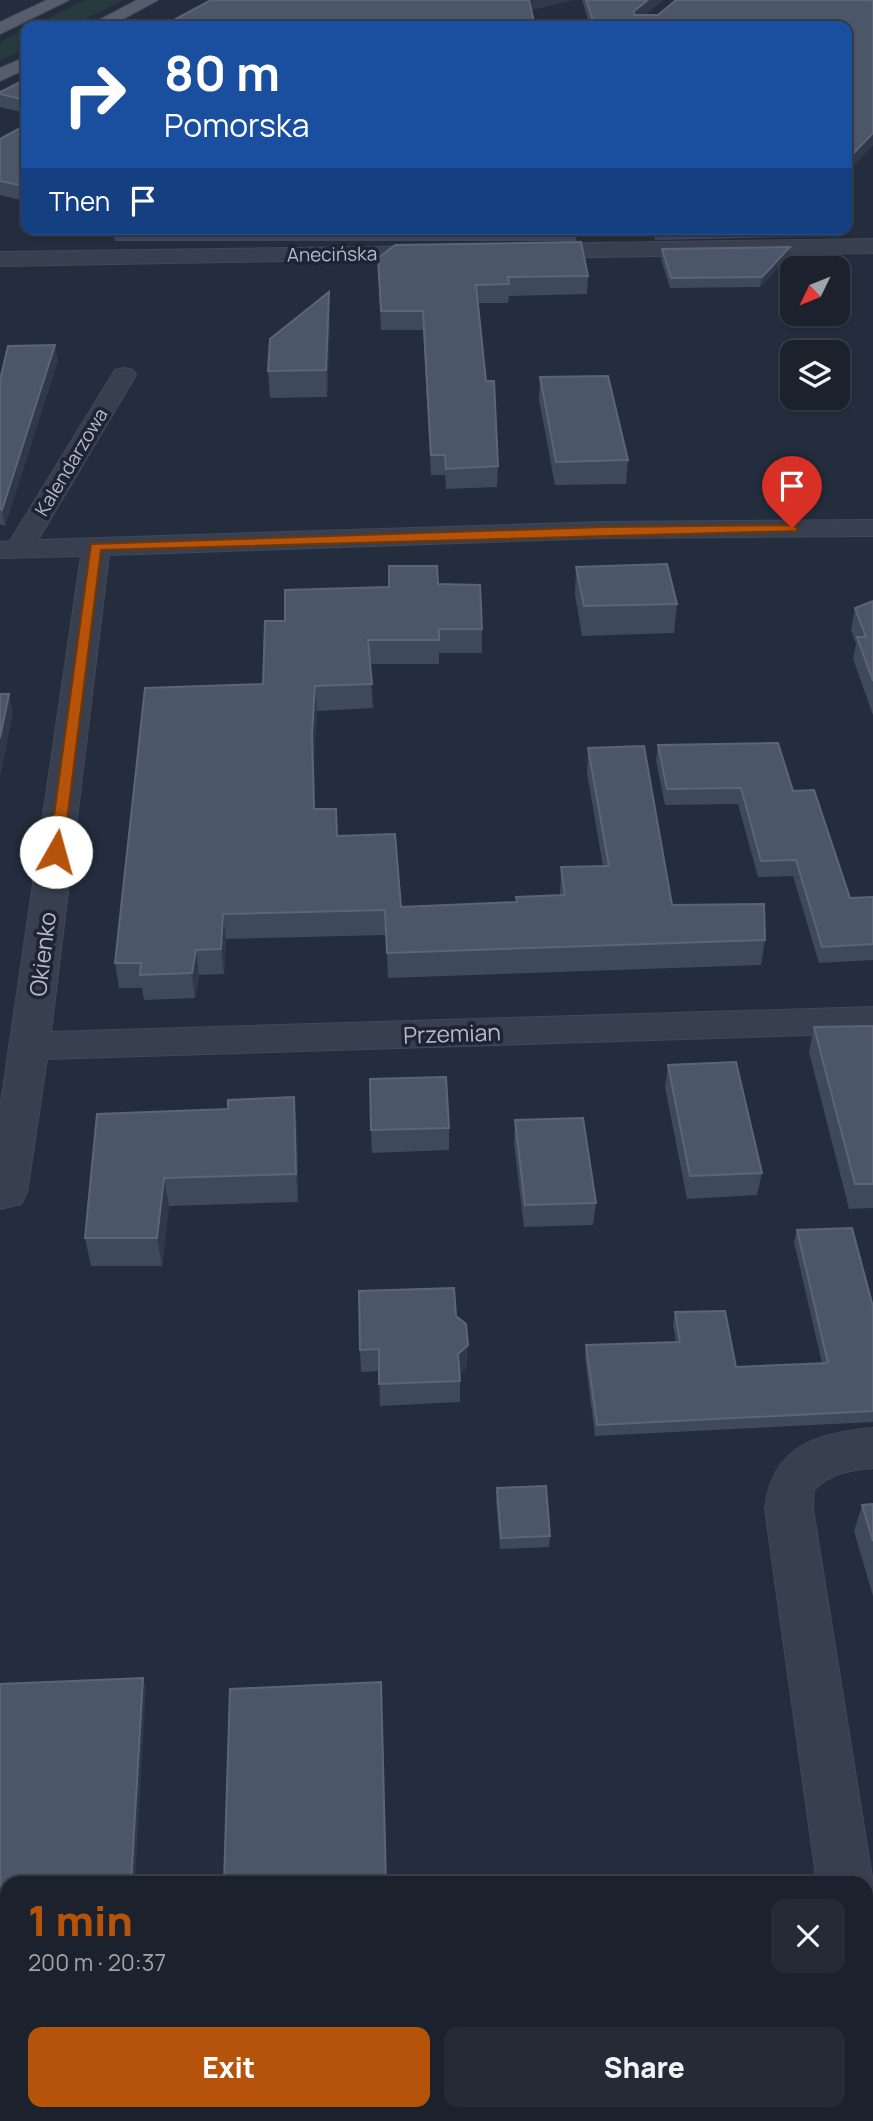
<!DOCTYPE html>
<html lang="en">
<head>
<meta charset="utf-8">
<style>
  :root { --surface:#1b222e; --page:#242a36; --text:#f1f3f6; --muted:#a0a4aa; --line:#393f4a; --accent:#b45309 }
  body { margin:0; font-family:Manrope,sans-serif; background:var(--page); color:var(--text); height:100vh; display:flex; flex-direction:column; font-size:26px; white-space:nowrap }
  * { box-sizing:border-box; margin:0 }
  p { font-size:23px; color:var(--muted) }
  .icon { flex:none; width:38px; height:38px; fill:none; stroke:currentColor; stroke-width:2; stroke-linecap:round; stroke-linejoin:round }
  .map { position:relative; flex:1; overflow:hidden }
  .details { position:absolute; left:0px; top:1876px; width:873px; height:245px; display:flex; flex-direction:column; background:var(--surface); border-radius:21px 21px 0 0; box-shadow:0 2px 5px #0004,0 0 0 2px var(--line) }
  .details>* { flex:none }
  .hud { position:absolute; left:21px; top:21px; width:831px; height:214px; border-radius:14px; box-shadow:0 2px 5px #0004,0 0 0 2px var(--line); background:#1a4fa0; color:#fff; overflow:hidden }
  .needle { width:46px; rotate:227deg }
  .tools { position:absolute; left:780px; top:256px; display:grid; gap:14px }
  .tools a { display:grid; place-items:center; width:70px; height:70px; border-radius:14px; background:var(--surface); box-shadow:0 2px 5px #0004,0 0 0 2px var(--line); font-size:35px }
  .pin { position:absolute; display:grid; place-items:center; width:60px; height:60px; color:#fff; margin:-72px -30px; border-radius:50% 50% 50% 0; rotate:-45deg; box-shadow:0 0 7px #0007 }
  .pin .icon { rotate:45deg }
  .me { position:absolute; width:77px; margin:-38px; rotate:7deg; stroke-linejoin:round; filter:drop-shadow(0 0 5px #0008) }
  .turn { display:flex; align-items:center; gap:24px; height:147px; padding:0 28px; font-size:32px }
  .turn .icon { width:91px; height:91px; stroke-width:2.5 }
  .turn b { display:block; font-size:49px; line-height:60px }
  .then { display:flex; align-items:center; height:66px; padding:0 28px; background:#0003; gap:14px; font-size:26px }
  .round { display:grid; place-items:center; flex:none; width:74px; height:74px; border-radius:14px; background:var(--page) }
  .overview { display:flex; align-items:center; justify-content:space-between; height:119px; padding:0 28px }
  h1 { font-size:42px; font-weight:800; line-height:52px; color:var(--accent) }
  .primary-button { display:flex; gap:14px; margin-top:auto; padding:14px 28px }
  .primary-button a { flex:1; height:80px; border-radius:14px; background:var(--accent); color:#fff; font-size:28px; font-weight:800; line-height:80px; text-align:center }
  .primary-button a+a { background:var(--page); color:var(--text) }
  .map>svg:first-child { display:block }
</style>
</head>
<body>
<div class="map">
<svg width="873" height="2121" viewBox="0 0 873 2121">
  <rect width="100%" height="100%" fill="#242d3e"/>
  <!-- green -->
  <path fill="#263a3f" d="M86 0H124L71 26H32Z
    M26 29V48L0 61V42Z"/>
  <g fill="none" stroke-linecap="round" stroke-linejoin="round">
    <defs>
      <path id="street" d="M873 239V253L531 258 520 251 531 244Z
        M435 246 446 253 443 258 0 266V252Z
        M124 368 133 370 136 375 38 540 603 522 873 520V536L603 538 109 555 51 1032 873 1007V1033L47 1059 27 1193 21 1204 0 1209V1109L81 556 0 558V542L10 541 112 375 115 370Z
        M873 1428V1468C850 1470 831 1473 814 1490L813 1509 873 1883 866 1898V1883H817L765 1509C771 1446 817 1433 873 1428Z
        M866 1994 873 1997V2098L866 2095Z"/>
      <path id="primary" d="M47 0H69L0 34V22Z
        M137 0H158L110 26H88Z
        M26 57V69L0 81V68Z"/>
    </defs>
    <!-- street casing -->
    <use href="#street" stroke="#414857" stroke-width="2"/>
    <!-- primary casing -->
    <use href="#primary" stroke="#414857" stroke-width="2"/>
    <!-- street -->
    <use href="#street" fill="#383f4e" fill-rule="evenodd"/>
    <!-- primary -->
    <use href="#primary" fill="#565e6e" fill-rule="evenodd"/>
  </g>
  <!-- wall -->
  <path fill="#3f495c" d="M582 0H663L644 15H658L676 0H866L873 1V145L847 172V26H590Z
    M26 79V113L0 107V92Z
    M26 125V196L21 200 0 195V139Z
    M113 229H577L576 241H115Z
    M652 229H814L806 237 655 240Z
    M790 247 788 257 760 287 670 288 661 259 662 249Z
    M378 258 588 276 587 294 509 296 508 303H478L486 381 498 466 497 487 446 489 445 475H431L423 330H381Z
    M330 318 327 397 270 398 268 371Z
    M58 360 5 526 0 524V380Z
    M540 377 628 460 626 484 555 485 539 400Z
    M576 567 677 604 674 633 582 636 575 595Z
    M438 584 482 629V653H439V664H370L373 708 317 711 314 759 315 809 337 836 401 907 516 903V897L560 896 561 867 603 866 587 773 588 748 672 905 765 940 761 965 388 978 386 935 226 939 224 974 199 975 195 998 144 1000 142 988H119L115 963 263 684 285 621 389 587Z
    M873 601V715L853 659 856 644 851 630 855 608Z
    M658 745 793 791 850 898 873 897V960L819 963 793 876 758 877 738 804 665 805 656 760Z
    M873 1026V1208L849 1209 809 1052 814 1027Z
    M668 1065 762 1173 757 1195 687 1199 665 1087Z
    M97 1114 297 1126 298 1202 169 1206 162 1266H91L85 1238Z
    M515 1120 596 1203 593 1225 524 1227 514 1143Z
    M449 1128V1150L372 1153 371 1130Z
    M797 1230 873 1307V1422L595 1436 585 1357 586 1345 676 1342 673 1324 675 1312 736 1367 822 1363 794 1242Z
    M456 1316 467 1367 460 1374V1402L380 1406 379 1371 361 1372 360 1350Z
    M497 1488 550 1536 549 1547 500 1549 496 1500Z
    M873 1504V1596L854 1531 862 1505Z"/>
  <!-- shaded-wall -->
  <path fill="#2f394b" d="M529 0H574L529 11Z
    M648 0H663L633 24 634 11Z
    M873 133V145L847 172V160Z
    M26 181V196L21 200 19 185Z
    M807 229H814L806 237Z
    M790 247 788 257 760 287 762 277Z
    M329 292 330 318 327 397 326 370Z
    M55 345 58 360 5 526 2 510Z
    M315 686 317 711 314 759 316 834 312 734Z
    M9 694 13 713 0 778V738Z
    M223 914 226 939 224 974 221 949Z
    M196 950 199 975 195 998 192 973Z
    M294 1097 297 1126 298 1202 296 1174Z
    M164 1178 169 1206 162 1266 157 1238Z
    M468 1345 467 1367 458 1376V1354Z
    M143 1678 146 1688 135 1883H131Z
    M8 2114H14L13 2121H7Z"/>
  <!-- building -->
  <path fill="#4b5668" stroke="#5c6577" stroke-width="2" d="M211 0H529L535 26H163Z
    M586 0H648L634 11V15H658L676 0H866L873 1V133L847 160V26H595Z
    M26 79V100L0 94V92Z
    M26 125V181L19 185 0 181V139Z
    M581 242 588 276 508 277 509 284 476 285 486 381H494L498 466 446 469 445 455H431L423 311H381L378 258 395 245Z
    M790 247 762 277 671 278 662 249Z
    M329 292 326 370 268 371 270 339Z
    M55 345 2 510 0 509V380L8 346Z
    M608 376 628 460 556 462 540 377Z
    M667 564 677 604 584 606 576 567Z
    M389 566H437L438 584 480 585 482 629H439V640H368L372 684 315 686 312 734 314 809H336L337 836 395 834 401 907 517 902 516 897 565 895 561 867 609 866 588 748 644 746 672 905 764 904 765 940 387 953 385 910 223 914 221 949 196 950 192 973 140 975 141 963H115L145 688 263 684 265 621H285V590L389 587Z
    M873 601V681L857 637H866L855 608Z
    M0 694H9L0 738Z
    M778 743 793 791 814 790 850 898 873 897V944L822 947 796 860 761 861 741 788 667 789 658 745Z
    M873 1026V1184H855L814 1027Z
    M736 1062 762 1173 690 1176 668 1065Z
    M446 1077 449 1128 371 1130 370 1079Z
    M294 1097 296 1174 164 1178 157 1238H85L97 1114 228 1109V1100Z
    M583 1118 596 1203 525 1205 515 1120Z
    M852 1228 873 1307V1411L597 1425 586 1345 680 1342 675 1312 725 1311 736 1367 828 1363 797 1230Z
    M454 1288 456 1316 466 1324 468 1345 458 1354 460 1381 379 1384V1349L360 1350 359 1291Z
    M546 1486 550 1536 501 1538 497 1488Z
    M873 1504V1541L862 1505Z
    M143 1678 131 1883H7V2114H8L7 2121H0V1684Z
    M381 1682 386 1883H224L230 1689Z
    M217 2114H392V2121H216Z"/>
  <!-- route -->
  <path fill="#b45309" stroke="#753606" stroke-width="2" d="M792 525 798 528 796 531 101 550 63 852 56 856 49 852 91 544 603 527Z"/>
  <g text-anchor="middle" dominant-baseline="central" stroke-width="7" stroke-linejoin="round" paint-order="stroke">
    <!-- far-street labels -->
    <g font-size="19" fill="#b4bac9" stroke="#1d2433">
      <text transform="translate(332 254) rotate(-1)">Anecińska</text>
      <text transform="translate(71 462) rotate(-59)">Kalendarzowa</text>
    </g>
    <!-- street labels -->
    <g font-size="23" fill="#b4bac9" stroke="#1d2433">
      <text transform="translate(42 954) rotate(-83)">Okienko</text>
      <text transform="translate(452 1033) rotate(-2)">Przemian</text>
    </g>
  </g>
</svg>
<div class="tools">
<a><svg class="needle" viewBox="-14 -14 28 28"><path d="M0-13l5 13h-10z" fill="#e53935"/><path d="M0 13l5-13h-10z" fill="#a0a4aa"/></svg></a>
<a><svg class="icon" aria-label="layers" viewBox="0 0 24 24"><path d="M12 4l9 5-9 5-9-5zM3 14l9 5 9-5"/></svg></a>
</div>
<div class="pin" style="left:792px;top:528px;background:#d93025"><svg class="icon" aria-label="arrive" viewBox="0 0 24 24"><path d="M6 21V4h12l-3 4 3 4H6"/></svg></div>
<svg class="me" style="left:56px;top:852px" viewBox="-20 -20 40 40"><circle r="19" fill="#fff"/><path d="M0-13L10 11 0 6-10 11z" fill="#b45309"/></svg>
<div class="hud">
<div class="turn"><svg class="icon" aria-label="right" viewBox="0 0 24 24"><path d="M7 20v-9h11M14 6l5 5-5 5"/></svg><div><b>80 m</b>Pomorska</div></div>
<div class="then">Then<svg class="icon" aria-label="arrive" viewBox="0 0 24 24"><path d="M6 21V4h12l-3 4 3 4H6"/></svg></div>
</div>
<section class="details">
<div class="overview"><div><h1>1 min</h1><p>200 m · 20:37</p></div><a class="round"><svg class="icon" aria-label="close" viewBox="0 0 24 24"><path d="M6 6l12 12M18 6L6 18"/></svg></a></div>
<div class="primary-button"><a>Exit</a><a>Share</a></div>
</section>
</div>
</body>
</html>
